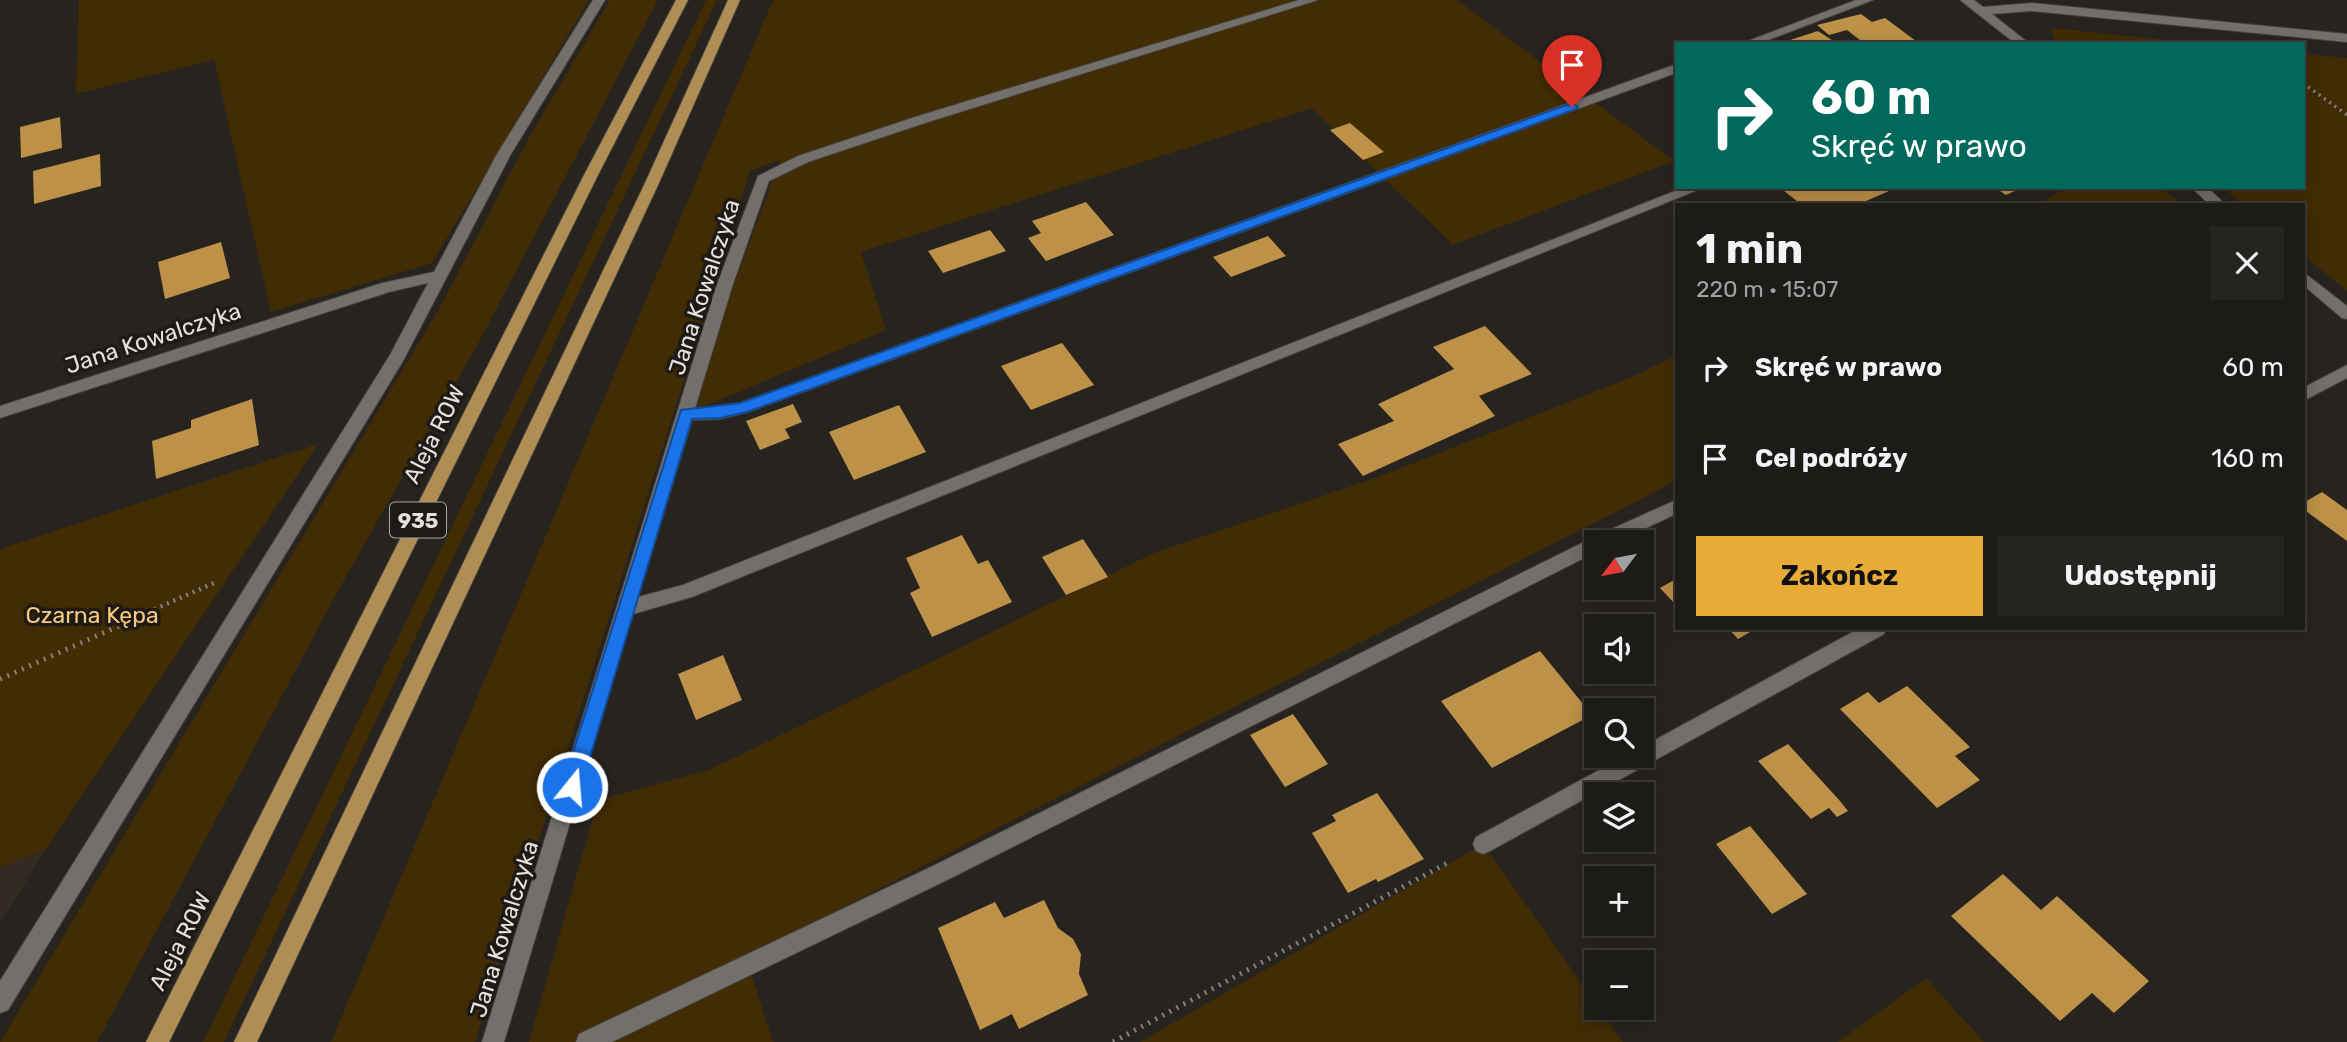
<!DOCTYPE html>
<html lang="pl">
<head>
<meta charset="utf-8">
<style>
  :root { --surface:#1d1b18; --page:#252421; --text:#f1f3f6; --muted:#a0a1a2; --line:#3b3937; --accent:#e9ab38 }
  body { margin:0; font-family:Rubik,sans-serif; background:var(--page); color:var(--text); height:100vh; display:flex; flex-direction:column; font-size:26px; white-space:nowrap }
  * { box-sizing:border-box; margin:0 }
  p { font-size:23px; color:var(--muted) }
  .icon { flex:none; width:38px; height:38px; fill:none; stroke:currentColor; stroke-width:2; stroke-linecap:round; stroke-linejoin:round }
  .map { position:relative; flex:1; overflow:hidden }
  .details { position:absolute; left:1675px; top:203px; width:630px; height:427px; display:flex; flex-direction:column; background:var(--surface); border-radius:0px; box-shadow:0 4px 18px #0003,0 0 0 2px var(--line) }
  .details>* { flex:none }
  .banner { position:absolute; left:1675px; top:42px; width:630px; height:147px; border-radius:0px; box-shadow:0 4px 18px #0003,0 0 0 2px var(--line); background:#00695c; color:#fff; overflow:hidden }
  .needle { width:46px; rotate:238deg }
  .fabs { position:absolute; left:1584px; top:530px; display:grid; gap:14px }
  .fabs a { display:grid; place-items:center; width:70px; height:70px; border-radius:0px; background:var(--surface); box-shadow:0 4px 18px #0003,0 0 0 2px var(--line); font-size:35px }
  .pin { position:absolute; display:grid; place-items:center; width:60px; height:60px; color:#fff; margin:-72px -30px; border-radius:50% 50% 50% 0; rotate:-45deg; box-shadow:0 0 7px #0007 }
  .pin .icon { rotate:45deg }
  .me { position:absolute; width:77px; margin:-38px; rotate:17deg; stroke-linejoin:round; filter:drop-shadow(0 0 5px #0008) }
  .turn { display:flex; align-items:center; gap:24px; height:147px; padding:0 21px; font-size:32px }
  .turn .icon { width:91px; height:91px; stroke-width:2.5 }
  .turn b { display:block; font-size:49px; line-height:60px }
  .round { display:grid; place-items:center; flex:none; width:74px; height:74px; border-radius:0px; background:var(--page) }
  .overview { display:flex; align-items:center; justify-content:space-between; height:119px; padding:0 21px }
  h1 { font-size:42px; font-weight:700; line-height:52px }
  .action { display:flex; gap:14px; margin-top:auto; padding:14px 21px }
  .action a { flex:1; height:80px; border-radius:0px; background:var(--accent); color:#111; font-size:28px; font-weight:700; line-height:80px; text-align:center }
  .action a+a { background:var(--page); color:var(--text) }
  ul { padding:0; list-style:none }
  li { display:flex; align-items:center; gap:21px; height:91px; padding:0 21px }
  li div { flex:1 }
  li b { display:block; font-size:26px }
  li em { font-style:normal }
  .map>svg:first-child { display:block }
</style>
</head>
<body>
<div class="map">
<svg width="2347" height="1042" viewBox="0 0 2347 1042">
  <rect width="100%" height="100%" fill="#272420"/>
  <!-- built -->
  <path fill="#312b22" d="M46 849 0 924V868Z"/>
  <!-- green -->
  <path fill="#412c04" d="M79 0H589L432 263 271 312 214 60 76 94Z
    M610 0H658L480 340 338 591 97 1042H0L439 309 527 141Z
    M706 0H717L224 1042H203Z
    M773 0H1457L1674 161 1453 245 1312 108 861 252 886 330 686 414 780 160 750 171 475 1042H331Z
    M2051 28 2207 44H2055Z
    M2303 54 2347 58V291L2303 255V205H2243L2223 187H2303Z
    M2067 187H2159L2183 205H2037Z
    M1676 355V481L746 957 773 1042H529L598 800 709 770 1154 553 1381 476 1632 377Z
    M318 444 46 849 0 868V549Z
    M1483 844 1596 1004V1008H1599L1623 1042H1140Z
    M1926 978 1984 1042H1838Z"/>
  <!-- building -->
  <path fill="#bd9147" d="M1861 14 1872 22 1885 18 1920 44H1865L1847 30 1829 35 1817 25Z
    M1818 31 1838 44H1795L1790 40Z
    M60 117 62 148 21 158 20 127Z
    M1350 123 1384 152 1363 160 1330 130Z
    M100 154 101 186 34 204 33 171Z
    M1779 187H1883L1889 191 1857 205H1802Z
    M1994 187H2024L2006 195Z
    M1086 202 1114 235 1046 261 1028 238 1041 233 1032 221Z
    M990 230 1006 251 943 273 928 251Z
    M1268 236 1286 256 1231 277 1213 257Z
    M221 242 230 278 165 299 158 262Z
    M1485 326 1532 374 1479 396 1495 416 1363 476 1338 444 1394 421 1378 404 1454 369 1433 347Z
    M1062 343 1094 385 1031 410 1001 366Z
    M252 399 259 445 156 479 152 441 191 428V420Z
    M793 404 802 422 785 429 790 438 760 450 746 421Z
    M899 405 926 452 854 480 829 432Z
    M2322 492 2347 510V541L2303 509V503Z
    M962 535 978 564 988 560 1012 602 932 637 910 593 920 588 906 558Z
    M1083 539 1108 577 1066 595 1042 557Z
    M1676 579V605L1660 588Z
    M1728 628H1757L1738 639Z
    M1540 651 1592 715 1492 768 1441 701Z
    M723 655 742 700 696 720 678 674Z
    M1907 686 1970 747 1955 756 1980 780 1937 808 1840 709 1868 692 1879 703Z
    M1293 714 1328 764 1285 787 1250 735Z
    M1788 744 1840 801 1848 811 1837 817 1829 808 1811 819 1758 761Z
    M1377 793 1424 859 1378 882 1376 879 1348 893 1312 833 1336 821 1332 815Z
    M1750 826 1807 894 1772 914 1716 844Z
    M2003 874 2041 910 2057 896 2149 981 2114 1013 2092 993 2060 1021 1951 916Z
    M1044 900 1058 928 1073 939 1081 954 1079 974 1088 995 1019 1029 1012 1014 980 1030 938 928 995 902 1004 918Z"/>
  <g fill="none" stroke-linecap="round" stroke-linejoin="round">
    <defs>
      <path id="minor" d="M593 0H605L511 154 403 361 8 1010 0 1013V981L390 355 428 283 389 292 0 418V406L382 283 434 272 497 154Z
        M1299 0H1318L925 123 808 162 769 181 732 287 695 408 720 407 740 403 1671 66 1676 65V73L748 412 720 419 692 420 638 597 683 585 1685 187H1705L692 597 633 614 504 1042H482L716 287 758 176 798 156 915 117Z
        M1856 0H1873L1758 44H1740Z
        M1960 0H1974L1983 7 2032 3 2347 34V42L2032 11 1992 14 2030 44H2016Z
        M2191 187H2207L2226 205H2210Z
        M2303 272 2347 306V319L2342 318 2303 285Z
        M2347 365V378L2303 401V388Z
        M1676 500V514L1616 542H1596V552L949 879 612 1042H576L579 1034 935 865 1594 537Z
        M1860 628H1886L1884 634 1490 851 1483 854 1476 851 1473 844 1476 837 1625 756H1642V747Z"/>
      <path id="major" d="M676 0H688L598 175 169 1042H146L584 175Z
        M728 0H740L659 183 257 1042H234L645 183Z"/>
    </defs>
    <!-- minor casing -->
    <use href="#minor" stroke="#43413d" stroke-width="2"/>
    <!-- major casing -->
    <use href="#major" stroke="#43413d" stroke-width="2"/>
    <!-- path-far2 -->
    <path stroke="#83817d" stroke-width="3.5" stroke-dasharray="2 4.5" stroke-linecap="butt" d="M2303 83 2347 115"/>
    <!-- path-far1 -->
    <path stroke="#83817d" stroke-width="4.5" stroke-dasharray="2 5" stroke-linecap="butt" d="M135 618 216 582"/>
    <!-- path -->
    <path stroke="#83817d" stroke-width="5" stroke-dasharray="2 6" stroke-linecap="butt" d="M0 679 139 617
      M1113 1042 1451 861"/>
    <!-- minor -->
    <use href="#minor" fill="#736f6b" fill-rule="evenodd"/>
    <!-- major -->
    <use href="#major" fill="#af8d53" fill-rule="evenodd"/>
  </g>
  <!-- route -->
  <path fill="#1a73e8" stroke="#114b97" stroke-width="2" d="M1572 103 1578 107 1576 109 747 412 720 418 692 419 581 787 578 793 572 795 565 793 562 787 681 410 740 403Z"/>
  <g text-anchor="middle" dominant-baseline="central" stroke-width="7" stroke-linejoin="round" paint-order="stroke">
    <!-- shield labels -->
    <rect fill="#1e1b17" stroke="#a8a6a2" stroke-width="2" x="390" y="502.5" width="56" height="35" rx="5"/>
    <g font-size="21" font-weight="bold" fill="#e3e1de">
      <text x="418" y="520">935</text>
    </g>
    <!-- street labels -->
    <g font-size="23" fill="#e3e1de" stroke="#1e1b17">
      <text transform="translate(704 287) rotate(-72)">Jana Kowalczyka</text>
      <text transform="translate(153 338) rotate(-18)">Jana Kowalczyka</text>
      <text transform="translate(434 434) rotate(-63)">Aleja ROW</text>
      <text transform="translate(504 929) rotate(-73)">Jana Kowalczyka</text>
      <text transform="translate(180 941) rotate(-63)">Aleja ROW</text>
    </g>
    <!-- park labels -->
    <g font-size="23" fill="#f9c97d" stroke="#1e1b17">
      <text x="92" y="615">Czarna Kępa</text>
    </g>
  </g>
</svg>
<div class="fabs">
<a><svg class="needle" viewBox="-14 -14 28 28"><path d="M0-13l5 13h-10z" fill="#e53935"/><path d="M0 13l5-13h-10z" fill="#a0a1a2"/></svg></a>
<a><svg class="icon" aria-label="sound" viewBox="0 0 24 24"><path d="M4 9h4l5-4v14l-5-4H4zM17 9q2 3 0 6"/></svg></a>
<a><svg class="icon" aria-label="search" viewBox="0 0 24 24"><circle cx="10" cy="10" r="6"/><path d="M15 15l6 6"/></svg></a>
<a><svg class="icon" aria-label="layers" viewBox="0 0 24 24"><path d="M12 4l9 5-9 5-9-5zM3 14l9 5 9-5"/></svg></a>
<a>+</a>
<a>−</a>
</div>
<div class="pin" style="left:1572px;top:107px;background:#d93025"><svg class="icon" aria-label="arrive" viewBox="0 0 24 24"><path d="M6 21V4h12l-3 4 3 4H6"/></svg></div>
<svg class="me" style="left:572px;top:787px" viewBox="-20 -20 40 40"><circle r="17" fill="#1a73e8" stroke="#fff" stroke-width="3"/><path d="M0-11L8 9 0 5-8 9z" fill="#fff"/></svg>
<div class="banner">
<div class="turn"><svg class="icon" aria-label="right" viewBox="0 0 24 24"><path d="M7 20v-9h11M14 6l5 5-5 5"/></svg><div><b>60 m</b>Skręć w prawo</div></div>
</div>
<section class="details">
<div class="overview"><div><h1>1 min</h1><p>220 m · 15:07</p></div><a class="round"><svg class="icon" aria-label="close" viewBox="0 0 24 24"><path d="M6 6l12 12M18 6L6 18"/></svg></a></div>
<ul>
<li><svg class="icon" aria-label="right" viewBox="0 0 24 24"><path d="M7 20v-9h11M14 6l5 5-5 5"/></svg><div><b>Skręć w prawo</b></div><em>60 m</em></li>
<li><svg class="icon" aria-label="arrive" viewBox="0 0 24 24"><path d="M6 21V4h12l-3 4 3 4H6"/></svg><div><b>Cel podróży</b></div><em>160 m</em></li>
</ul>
<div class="action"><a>Zakończ</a><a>Udostępnij</a></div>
</section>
</div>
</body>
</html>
